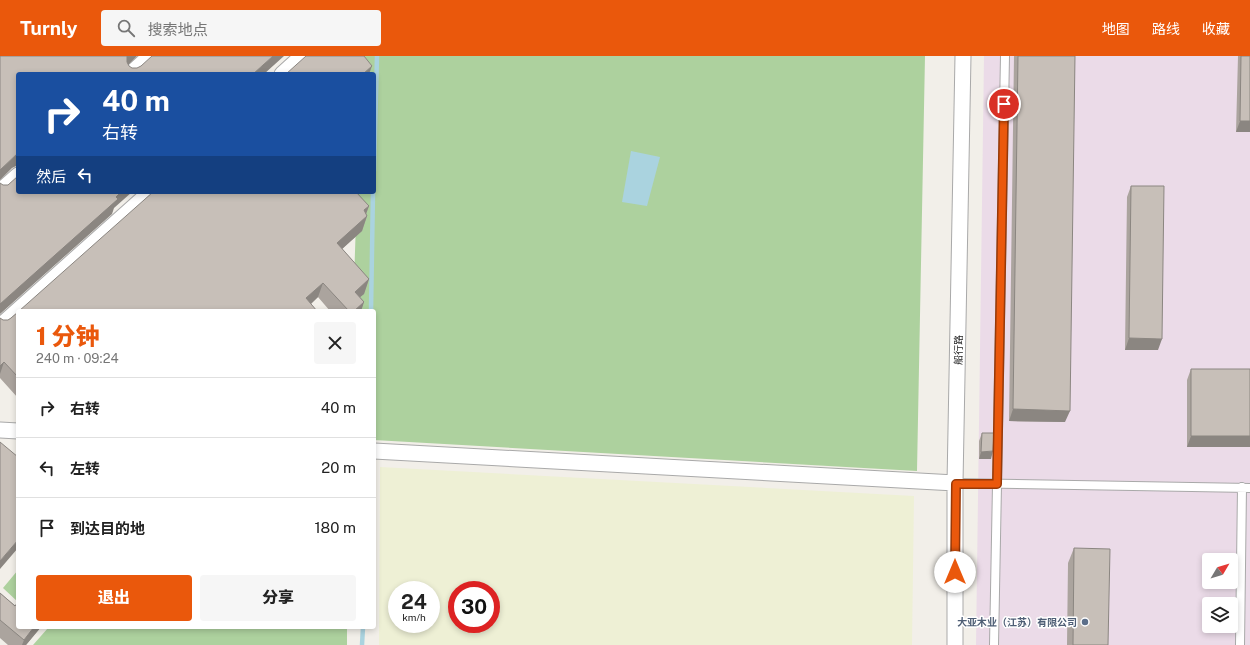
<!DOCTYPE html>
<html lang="zh">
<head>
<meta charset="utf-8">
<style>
  :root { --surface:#fff; --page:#f6f6f6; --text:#222; --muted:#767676; --line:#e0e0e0; --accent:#ea580c }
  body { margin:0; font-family:"Public Sans","Noto Sans SC",sans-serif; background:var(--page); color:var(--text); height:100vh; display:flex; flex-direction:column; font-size:15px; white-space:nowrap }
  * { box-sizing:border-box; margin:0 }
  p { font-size:13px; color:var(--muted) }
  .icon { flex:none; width:22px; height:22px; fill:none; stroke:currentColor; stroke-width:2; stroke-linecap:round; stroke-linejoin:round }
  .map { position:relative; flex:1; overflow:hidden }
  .sheet { position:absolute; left:16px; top:253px; width:360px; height:320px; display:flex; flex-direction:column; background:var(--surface); border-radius:4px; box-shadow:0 2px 6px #0003 }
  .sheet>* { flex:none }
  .banner { position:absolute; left:16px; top:16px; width:360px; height:122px; border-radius:4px; box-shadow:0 2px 6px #0003; background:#1a4fa0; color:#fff; overflow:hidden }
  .needle { width:26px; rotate:52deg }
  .tools { position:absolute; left:1202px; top:497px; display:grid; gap:8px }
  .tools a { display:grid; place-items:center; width:36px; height:36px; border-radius:4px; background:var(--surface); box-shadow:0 2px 6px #0003; font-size:20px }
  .speed { position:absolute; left:388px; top:525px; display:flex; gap:8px; font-size:20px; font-weight:700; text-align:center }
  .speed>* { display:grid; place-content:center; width:52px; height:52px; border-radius:50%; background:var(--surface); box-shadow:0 2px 6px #0003; line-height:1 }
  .speed small { font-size:10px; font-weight:400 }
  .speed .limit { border:6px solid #d22; background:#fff; color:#111 }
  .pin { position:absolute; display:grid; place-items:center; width:34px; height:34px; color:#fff; margin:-17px; border:2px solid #fff; border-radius:50%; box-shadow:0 1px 4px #0007 }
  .me { position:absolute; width:44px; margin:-22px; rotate:0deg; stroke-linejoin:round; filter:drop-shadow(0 0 3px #0008) }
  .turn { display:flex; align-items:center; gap:14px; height:84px; padding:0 20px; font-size:18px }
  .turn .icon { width:52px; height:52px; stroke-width:2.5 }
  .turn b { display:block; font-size:28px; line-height:34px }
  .then { display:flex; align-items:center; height:38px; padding:0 20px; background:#0003; gap:8px; font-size:15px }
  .round { display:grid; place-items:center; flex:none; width:42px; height:42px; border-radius:4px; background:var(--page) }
  .head { display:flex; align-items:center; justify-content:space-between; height:68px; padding:0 20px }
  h1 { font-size:24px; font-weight:800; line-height:30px; color:var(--accent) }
  .action { display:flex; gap:8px; margin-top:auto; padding:8px 20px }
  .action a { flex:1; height:46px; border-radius:4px; background:var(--accent); color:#fff; font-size:16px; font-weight:800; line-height:46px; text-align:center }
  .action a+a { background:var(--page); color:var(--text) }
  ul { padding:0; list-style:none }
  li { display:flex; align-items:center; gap:12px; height:60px; padding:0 20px; border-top:1px solid var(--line) }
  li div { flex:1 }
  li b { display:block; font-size:15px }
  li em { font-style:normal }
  header { display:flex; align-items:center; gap:24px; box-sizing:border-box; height:56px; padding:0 20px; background:var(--accent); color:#fff }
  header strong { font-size:19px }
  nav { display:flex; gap:22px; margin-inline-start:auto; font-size:14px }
  .search { width:280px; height:36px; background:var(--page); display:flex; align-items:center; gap:10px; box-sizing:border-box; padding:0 14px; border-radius:4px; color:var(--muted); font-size:15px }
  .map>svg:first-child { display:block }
</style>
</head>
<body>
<header>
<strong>Turnly</strong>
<div class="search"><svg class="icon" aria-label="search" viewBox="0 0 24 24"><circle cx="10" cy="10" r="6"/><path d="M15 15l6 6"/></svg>搜索地点</div>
<nav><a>地图</a><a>路线</a><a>收藏</a></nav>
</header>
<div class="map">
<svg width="1250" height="589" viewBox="0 0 1250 589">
  <rect width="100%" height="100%" fill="#f2efe9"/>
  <!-- industrial -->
  <path fill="#ebdbe8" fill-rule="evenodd" d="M984 0H1250V589H976ZM1209 504H1231V526H1209ZM1209 548H1231V570H1209Z"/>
  <!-- farmland -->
  <path fill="#eef0d5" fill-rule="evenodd" d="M380 411 914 440 912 589H379ZM397 534H431V568H397ZM457 534H491V568H457Z"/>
  <!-- forest -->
  <path fill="#add19e" d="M361 0H925L917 415 374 384V255H353L357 136H374V18H360Z
    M18 514V546L3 532Z
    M47 571H347V589H33L48 572Z"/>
  <!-- water -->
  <path fill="#aad3df" d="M631 95 660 101 647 150 622 146Z"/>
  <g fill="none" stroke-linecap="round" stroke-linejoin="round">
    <!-- stream -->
    <path stroke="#aad3df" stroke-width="4.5" d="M374 115 377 0
      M371 255 373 136
      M362 589 363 571"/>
    <defs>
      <path id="lane" d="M955 427 1250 432
        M994 589 1005 0
        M1240 589 1242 431"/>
      <path id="street" d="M130 18 150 0
        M282 18 302 0
        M0 135 18 119
        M0 270 150 136
        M0 374 18 375
        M374 395 955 427
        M955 589V427L963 0"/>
    </defs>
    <!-- lane casing -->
    <use href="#lane" stroke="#a9a9a9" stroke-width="10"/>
    <!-- street casing -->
    <use href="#street" stroke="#a9a9a9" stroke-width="17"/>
    <!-- lane -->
    <use href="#lane" stroke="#fff" stroke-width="8"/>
    <!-- street -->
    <use href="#street" stroke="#fff" stroke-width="15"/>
  </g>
  <!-- wall -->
  <path fill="#aba49e" d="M1014 0H1075L1065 366 1009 365Z
    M1238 0H1250V76H1236Z
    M1131 130 1158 294H1125L1127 141Z
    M369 150 366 158 367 160 362 175 342 193 369 223 364 238 360 241 364 246 361 255H330L318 241 311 248 19 255Z
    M18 256V342L0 322V262L3 264H8L11 262Z
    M1191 313H1250V391H1187V324Z
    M982 377 991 403H979V385Z
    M1074 492 1108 589H1067L1068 507Z
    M0 537 41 571 26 589H8L0 582Z"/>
  <!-- shaded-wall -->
  <path fill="#8b8681" d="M127 0H137L122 15Z
    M273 0H284L264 18H253Z
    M372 10 369 18H363Z
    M1240 65H1250V76H1236Z
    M18 97V110H16L12 112 0 124V114Z
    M121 136H132L114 152 112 158 0 258V248Z
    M369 150 364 163 367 160 362 175 332 202 337 187 364 154Z
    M369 223 364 238 349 250 355 236Z
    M323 227 318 241 303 255 306 242Z
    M364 246 361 255H354Z
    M1129 282 1162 283 1158 294H1125Z
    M4 306 0 318V310Z
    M1013 353 1070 355 1065 366 1009 365Z
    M1191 380H1250V391H1187Z
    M993 395 991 403H979L981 396Z
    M18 484V492L0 513V505Z
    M34 571H41L26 589H22L24 584Z"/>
  <!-- building -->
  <path fill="#c7bfb8" stroke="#8b8681" d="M0 0H127V6L129 10 132 12H137L141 10 152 0H273L253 18H18V97L0 114Z
    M306 0H364L372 10 363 18H286Z
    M1018 0H1075L1070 355 1013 353Z
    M1241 0H1250V65H1240Z
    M18 120V136H121L116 141 118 143 0 248V127L3 129H8Z
    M1131 130H1164L1162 283 1129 282Z
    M153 136H356L369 150 364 154 367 160 337 187 369 223 355 236 364 246 354 255H349L323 227 306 242 317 255H19Z
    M18 256V321L4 306 0 310V262L3 264H8L11 262Z
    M1191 313H1250V380H1191Z
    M982 377H994L993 395 981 396Z
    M0 386 18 401V484L0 505Z
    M1074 492 1110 493 1108 589H1073Z
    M0 537 15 550 18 546V571H34L24 584 0 564Z"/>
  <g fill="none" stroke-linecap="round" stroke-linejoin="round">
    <defs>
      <path id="route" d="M955 516 956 428H997L1004 48"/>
    </defs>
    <!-- route casing -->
    <use href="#route" stroke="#983908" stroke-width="10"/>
    <!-- route -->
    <use href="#route" stroke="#ea580c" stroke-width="7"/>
  </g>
  <!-- markers -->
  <circle fill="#5c6f8a" stroke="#fff" stroke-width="1.5" cx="1085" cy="566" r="4"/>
  <g text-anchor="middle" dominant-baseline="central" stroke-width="3" stroke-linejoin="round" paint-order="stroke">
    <!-- street labels -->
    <g font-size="10" fill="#222" stroke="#fff">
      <text transform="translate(958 294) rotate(-89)">船行路</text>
    </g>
    <!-- service labels -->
    <g font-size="10" font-weight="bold" fill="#4e5e75" stroke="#fff" text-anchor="end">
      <text x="1077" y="566">大亚木业（江苏）有限公司</text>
    </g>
  </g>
</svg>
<div class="tools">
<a><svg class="needle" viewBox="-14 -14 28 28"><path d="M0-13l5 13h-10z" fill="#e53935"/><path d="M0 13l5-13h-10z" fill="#767676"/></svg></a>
<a><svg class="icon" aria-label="layers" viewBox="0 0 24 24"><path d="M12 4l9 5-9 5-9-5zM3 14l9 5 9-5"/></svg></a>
</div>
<div class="speed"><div>24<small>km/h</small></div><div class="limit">30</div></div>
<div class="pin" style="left:1004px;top:48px;background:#d93025"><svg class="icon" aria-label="arrive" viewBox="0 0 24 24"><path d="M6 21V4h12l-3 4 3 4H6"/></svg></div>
<svg class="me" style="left:955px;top:516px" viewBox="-20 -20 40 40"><circle r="19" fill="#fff"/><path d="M0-13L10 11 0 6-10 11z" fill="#ea580c"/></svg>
<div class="banner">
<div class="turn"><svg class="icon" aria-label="right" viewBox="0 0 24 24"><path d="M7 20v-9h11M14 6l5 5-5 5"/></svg><div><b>40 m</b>右转</div></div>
<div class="then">然后<svg class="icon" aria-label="left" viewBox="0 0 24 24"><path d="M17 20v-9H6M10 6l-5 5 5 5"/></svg></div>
</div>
<section class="sheet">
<div class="head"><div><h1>1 分钟</h1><p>240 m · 09:24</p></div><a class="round"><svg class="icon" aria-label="close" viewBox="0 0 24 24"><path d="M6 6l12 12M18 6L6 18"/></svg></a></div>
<ul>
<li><svg class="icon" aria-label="right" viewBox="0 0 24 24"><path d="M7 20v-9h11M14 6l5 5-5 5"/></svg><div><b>右转</b></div><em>40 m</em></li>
<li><svg class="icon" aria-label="left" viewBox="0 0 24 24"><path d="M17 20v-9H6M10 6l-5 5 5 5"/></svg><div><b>左转</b></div><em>20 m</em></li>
<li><svg class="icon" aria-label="arrive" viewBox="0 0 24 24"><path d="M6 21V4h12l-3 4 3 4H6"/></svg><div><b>到达目的地</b></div><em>180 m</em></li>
</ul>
<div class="action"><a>退出</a><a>分享</a></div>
</section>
</div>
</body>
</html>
